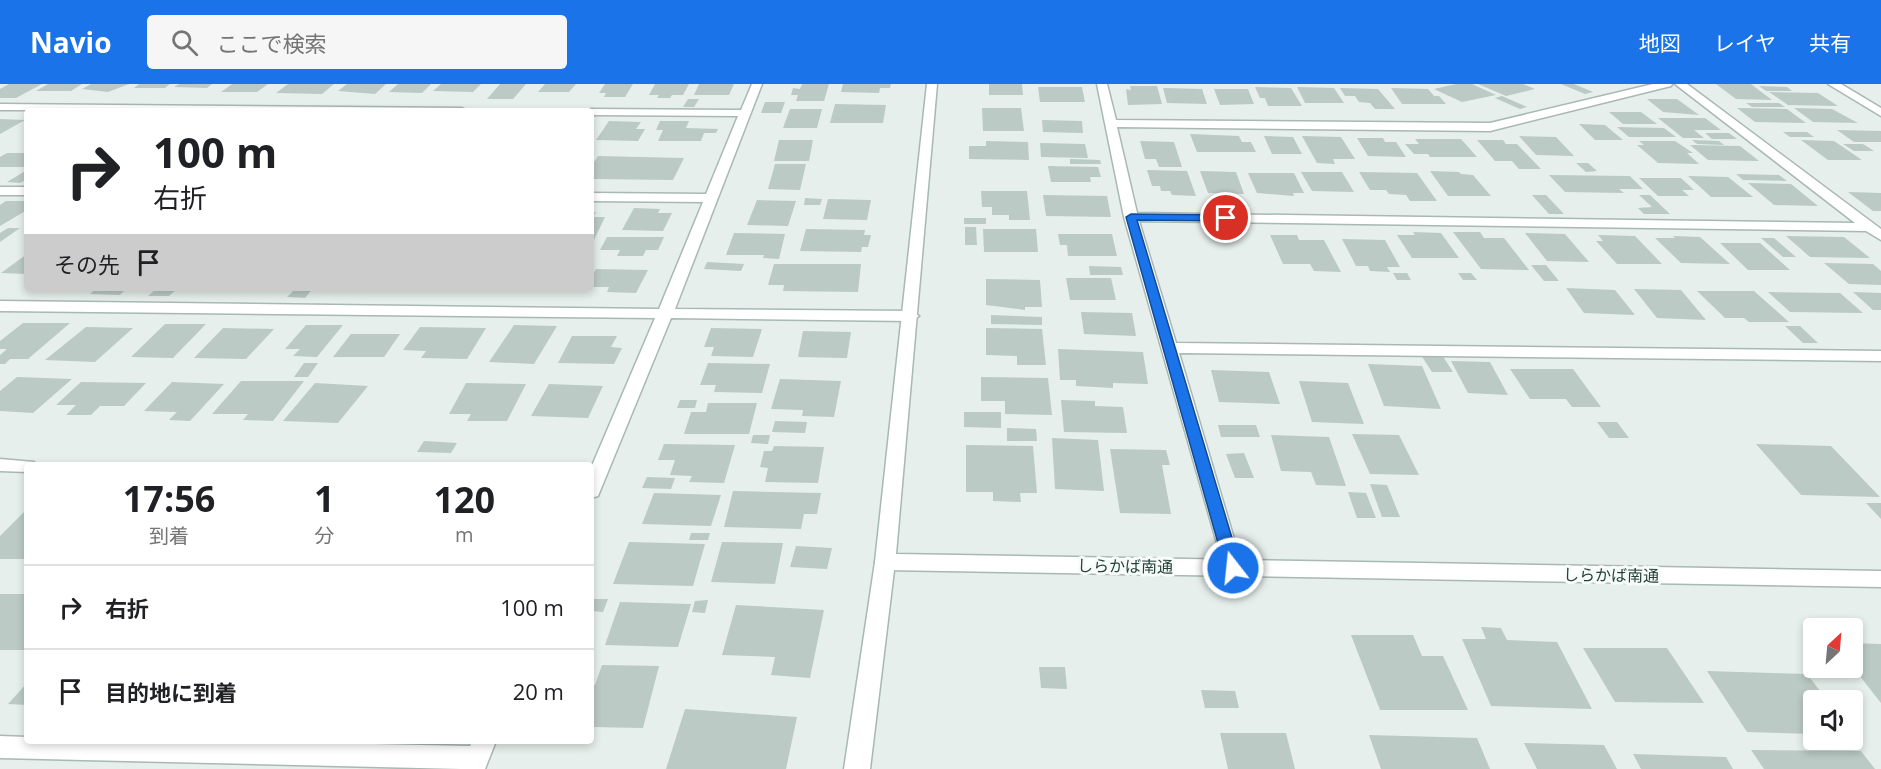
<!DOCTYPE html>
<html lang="ja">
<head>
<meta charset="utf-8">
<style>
  :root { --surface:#fff; --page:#f6f6f6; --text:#202124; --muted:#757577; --line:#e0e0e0; --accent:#1a73e8 }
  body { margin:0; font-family:"Open Sans","Noto Sans JP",sans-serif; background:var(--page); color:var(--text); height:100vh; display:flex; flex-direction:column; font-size:22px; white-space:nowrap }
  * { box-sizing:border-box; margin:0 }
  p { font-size:20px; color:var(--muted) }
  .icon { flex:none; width:33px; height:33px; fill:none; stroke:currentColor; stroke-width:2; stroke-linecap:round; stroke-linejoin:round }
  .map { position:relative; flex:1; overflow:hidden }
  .details { position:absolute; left:24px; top:378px; width:570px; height:282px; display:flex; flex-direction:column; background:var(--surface); border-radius:6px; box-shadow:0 3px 9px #0003 }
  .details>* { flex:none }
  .hud { position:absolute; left:24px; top:24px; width:570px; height:183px; border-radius:6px; box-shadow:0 3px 9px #0003; background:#fff; color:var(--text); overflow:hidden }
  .needle { width:39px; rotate:26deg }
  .buttons { position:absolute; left:1803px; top:534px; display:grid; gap:12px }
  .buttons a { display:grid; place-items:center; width:60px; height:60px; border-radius:6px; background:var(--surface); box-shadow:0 3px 9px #0003; font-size:30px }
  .pin { position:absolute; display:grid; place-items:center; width:51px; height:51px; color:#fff; margin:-26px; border:3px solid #fff; border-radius:50%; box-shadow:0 2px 6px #0007 }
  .me { position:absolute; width:66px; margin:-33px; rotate:344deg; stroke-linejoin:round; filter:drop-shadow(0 0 4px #0008) }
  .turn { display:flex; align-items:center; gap:21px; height:126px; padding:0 30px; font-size:27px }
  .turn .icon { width:78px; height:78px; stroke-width:2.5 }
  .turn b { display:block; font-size:42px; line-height:51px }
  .then { display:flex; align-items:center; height:57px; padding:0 30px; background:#0003; gap:12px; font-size:22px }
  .eta { display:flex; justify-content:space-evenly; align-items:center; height:102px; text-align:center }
  .eta b { font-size:36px; font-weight:700; line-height:42px }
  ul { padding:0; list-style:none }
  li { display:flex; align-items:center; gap:18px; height:84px; padding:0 30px; border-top:2px solid var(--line) }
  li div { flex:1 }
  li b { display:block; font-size:22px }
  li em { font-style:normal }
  header { display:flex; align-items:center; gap:36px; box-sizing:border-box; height:84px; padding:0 30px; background:var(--accent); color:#fff }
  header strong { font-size:28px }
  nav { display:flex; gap:33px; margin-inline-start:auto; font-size:21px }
  .search { width:420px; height:54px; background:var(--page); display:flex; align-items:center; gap:15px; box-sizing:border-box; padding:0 21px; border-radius:6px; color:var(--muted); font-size:22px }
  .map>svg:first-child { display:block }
</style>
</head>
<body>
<header>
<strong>Navio</strong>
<div class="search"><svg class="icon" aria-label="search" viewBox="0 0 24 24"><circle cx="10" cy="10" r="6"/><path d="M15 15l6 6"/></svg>ここで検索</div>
<nav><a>地図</a><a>レイヤ</a><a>共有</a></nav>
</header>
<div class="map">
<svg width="1881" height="685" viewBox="0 0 1881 685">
  <rect width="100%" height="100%" fill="#e6efeb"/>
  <!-- building -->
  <path fill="#bbcac4" d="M9 0H42L16 14H0V5Z
    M48 0H82L71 7H36Z
    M91 0H129L108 8 82 5Z
    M139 0H170L165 4H134Z
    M179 0H212L207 4 174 3Z
    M232 0H268L257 8H221Z
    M288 0H334L322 10 276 9Z
    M347 0H386L375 10 338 7Z
    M398 0H431L422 9 389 8Z
    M441 0H481L473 8 433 7Z
    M500 0H526L513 15H487Z
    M545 0H576L569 8H538Z
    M605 0H633L625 13H604L606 9H599Z
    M655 0H689L683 11H672L670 14H657L659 11H649Z
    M699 0H734L729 11H694Z
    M802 0H829L824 17H796L798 11H791L793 4 800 5Z
    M843 0H891L890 4H880L879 9 841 8Z
    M989 0H1022L1023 11H989Z
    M1456 0H1472L1496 11 1462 18 1434 5Z
    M1478 0H1523L1535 5 1506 12Z
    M1561 0H1574L1593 8 1585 10Z
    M1716 0H1751L1772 16 1736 15Z
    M1130 2H1157L1162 20 1128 21 1126 5 1131 6Z
    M1759 2 1787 3 1792 7H1766Z
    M1038 3H1082L1085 18H1040Z
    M1255 3 1291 4 1302 22H1268L1265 14H1260Z
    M1297 3 1334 4 1344 19H1305Z
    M1163 4 1202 5 1207 20 1167 19Z
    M1340 4 1378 5 1395 25H1375L1370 19 1359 18 1355 12H1345Z
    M1391 4 1428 5 1434 12H1439L1446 20H1402Z
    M1214 5H1248L1254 20 1220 21Z
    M1769 8 1818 9 1838 22 1788 21Z
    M1502 12 1527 23 1520 25 1495 14Z
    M688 15H699L694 23H683Z
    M1647 15H1677L1699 31 1663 28Z
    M765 18H785L781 29H761Z
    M1746 19H1779L1785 23H1752Z
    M835 20 886 21 883 39H830Z
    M982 24H1021L1024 47H983Z
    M1737 24 1787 25 1806 39 1755 38Z
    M1794 24 1832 25 1858 39 1813 38Z
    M790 25H822L817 44H783Z
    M1609 28H1641L1657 40H1623Z
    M1658 34H1705L1721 46H1694L1704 54H1683Z
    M0 35 25 36 0 50Z
    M1042 36 1082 37 1083 49 1043 48Z
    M609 37 641 38 636 45H645L638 57 596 56Z
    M660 37H689L686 44 718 45 716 49H704L701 57H658L663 46H656Z
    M1579 40 1605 41 1623 56H1595Z
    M1617 43 1664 44 1676 53H1629Z
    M1837 46 1881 47V58H1854Z
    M1783 48H1807L1814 53H1790Z
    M1705 49H1729L1737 55H1712Z
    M1190 50 1239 52 1242 58H1251L1256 68H1197Z
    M1264 52 1293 53 1302 70H1272Z
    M1302 52 1341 53 1355 75H1333L1335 80 1317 79Z
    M1519 52 1556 53 1574 72 1536 71Z
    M1357 54H1383L1385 58H1396L1406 73 1368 72Z
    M1415 55H1461L1477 73H1430L1428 70H1414L1405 60H1419Z
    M779 56H813L809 77H774Z
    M1477 56H1503L1506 60H1517L1541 85H1519L1512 77H1495Z
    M1692 56 1719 57 1724 61 1697 60Z
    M1801 56 1834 57 1862 76H1828Z
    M986 57 1028 58 1029 76 969 75V62H986Z
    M1140 57 1174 58 1182 83H1159L1156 75H1145Z
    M1639 57H1675L1693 69H1687L1699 80 1658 79 1637 61H1644Z
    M1040 59 1085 60 1088 74 1041 73Z
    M1843 60H1863L1874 67H1854Z
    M1690 61 1740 62 1759 77 1708 76Z
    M7 69H27V83H0V73Z
    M598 72 684 74 673 96 591 95V83Z
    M1070 75 1100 76 1101 80H1070Z
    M1576 79H1588L1597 87 1586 88Z
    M775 80H806L800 106 768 105Z
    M1048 82 1098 83 1101 93H1090L1091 98H1051Z
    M27 86V95L20 99 7 98Z
    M1147 86 1187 87 1196 112 1172 111 1170 107H1161L1160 102H1152Z
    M1200 87 1236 88 1244 110 1208 109Z
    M1430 87 1459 88 1461 90 1473 91 1491 112H1448Z
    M1301 88H1342L1354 108 1312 107Z
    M1359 88 1417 89 1437 117H1410L1406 111 1389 110 1386 106H1370Z
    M1248 89H1294L1304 109H1293L1294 112 1257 109Z
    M1736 90 1779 91 1787 97 1743 96Z
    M1549 91 1630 92 1643 105H1619L1624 109 1565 108Z
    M1688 92 1728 93 1753 113H1711Z
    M1639 94H1681L1694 106H1682L1689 112H1658Z
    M1748 99 1791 100 1818 122 1774 121Z
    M981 107H1027L1030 136H1009V131H992V123H982Z
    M1848 108 1881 109V127H1873Z
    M1043 111 1107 112 1111 133 1046 132Z
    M1532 111H1546L1564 130H1549Z
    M1639 111H1650L1670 130H1644L1638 124 1652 123Z
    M805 114 822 115 820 121H804Z
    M828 115 871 116 867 136 823 135Z
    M757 116 796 117 788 142 747 141Z
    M6 117H27V126L0 142V121Z
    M634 124 660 125 658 129H672L663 147 622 146Z
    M591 128H596L593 133H605L594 156H591Z
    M964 134H986V140H964Z
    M965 143H976L977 161H965Z
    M8 144H20L0 158V149Z
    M806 145 865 146 864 151H871L868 163H862L861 168 800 167Z
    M983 145H1036L1038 168H984Z
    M1413 148 1441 149 1459 174H1412L1397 151H1415Z
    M1453 148H1480L1484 154H1504L1529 186 1481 185Z
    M734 149 785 150 779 175 763 174 764 171H726Z
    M1525 149 1565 150 1589 178 1547 177Z
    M1058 150H1112L1117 172H1068L1067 161H1060Z
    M1270 151H1297L1299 156H1324L1341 188 1314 187 1310 180H1283Z
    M1598 151 1635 152 1662 180H1617L1596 157H1603Z
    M1673 152 1700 153 1730 180 1681 179 1655 154H1675Z
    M1786 152 1844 153 1870 174 1810 173Z
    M607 153H664L658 166H646L643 172H617L620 166H600Z
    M1761 154H1774L1796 173H1783Z
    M1342 155 1385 156 1400 183H1387L1390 188 1370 187 1368 182H1356Z
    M1720 159H1760L1790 186H1748Z
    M27 170V190L1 189Z
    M707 178 744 180 741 187 704 185Z
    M1824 179 1873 180 1881 187V201L1849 200Z
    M774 180H861L858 208 783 207 784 201H768Z
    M1531 181H1546L1559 197H1544Z
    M1089 182 1121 183 1123 191H1090Z
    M596 185 648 186 636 209 607 208 609 203H591V194Z
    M1393 189H1407L1411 196H1397Z
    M1458 189H1471L1477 196H1463Z
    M1066 194H1111L1116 216H1070Z
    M986 195 1040 196 1042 223H1025V226L986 221Z
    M97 204H127L120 211 90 210Z
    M157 204H178L169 212H148Z
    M296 204H313L305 214 287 213Z
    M1566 204 1615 206 1635 231 1584 229Z
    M1634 205 1681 206 1706 236 1657 234Z
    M1697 207H1754L1789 238H1749L1744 234H1725Z
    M1768 208 1840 209 1863 229 1790 228Z
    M1853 208 1881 209V226H1873Z
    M1081 228 1132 229 1136 252 1084 250Z
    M991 231 1042 233V241L991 240Z
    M23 239H70L28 275H10L5 280H0V271L7 265H0V257Z
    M165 240H206L173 274 131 273Z
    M306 241H343L317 273 293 272 300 265H285Z
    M514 241 557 242 534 280 489 278Z
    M1785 242H1800L1818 259H1803Z
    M86 243 133 244 95 278 45 276Z
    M420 243 486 244 467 275 421 274 426 267 403 266Z
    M223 244 274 245 246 275 194 274Z
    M711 244 762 245 753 273 711 272 714 263H704Z
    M986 244 1042 245 1046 281H1017V272L986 271Z
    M803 247 851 248 847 274 798 273Z
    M351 250H400L384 273H333Z
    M572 252H617L611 263 622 264 614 280 558 279Z
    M1058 265 1143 268 1148 300 1113 299V304L1076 302V296H1060Z
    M1421 271H1442L1453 288H1432Z
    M1451 277 1490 278 1508 311 1468 309Z
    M304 279H318L308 293H294Z
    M708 279 770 280 762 309 714 308 716 301H700Z
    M1368 280 1422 282 1441 325 1384 322Z
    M1510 285H1573L1601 323H1572L1566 315H1530Z
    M1211 286 1269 288 1280 320 1219 318Z
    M17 293 72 295 33 329 0 327V307Z
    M981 293 1048 294 1052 331 1005 330V317H981Z
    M780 295 841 297 834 333 802 332 803 326 771 325Z
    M241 297H304L273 337 243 336 248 330H212Z
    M1299 297 1348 299 1364 340 1312 338Z
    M81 298 146 299 124 322H100L91 331H66L76 321H56Z
    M172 298 224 300 190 337 169 336 177 328 144 327Z
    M315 299 368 302 338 339 283 337Z
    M466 299 526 300 507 337H467L471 330H449Z
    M549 300 603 302 588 334 531 332Z
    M680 316H697L695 324H677Z
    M1061 316 1095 317V322L1123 323 1127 349 1064 348Z
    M708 319H757L749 350H684L691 328H706Z
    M964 328H1001V344L964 343Z
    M775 337 807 338 805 349 772 348Z
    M1597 338H1617L1629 354H1609Z
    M1218 341H1256L1260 353H1221Z
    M1007 344 1036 345 1037 357H1007Z
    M1352 350 1399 351 1419 391 1370 390Z
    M753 351H770L768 360 751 359Z
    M1271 351 1329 353 1346 402 1316 401 1311 388 1281 387Z
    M1052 354 1098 356 1104 407 1055 405Z
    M424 357 457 359 451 369 417 368Z
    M664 360 735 361 724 399 689 398 692 392 670 391 675 376H658Z
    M1756 360 1831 362 1880 413 1801 411Z
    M966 361 1033 362 1037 409H1020L1021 418 993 417V408H966Z
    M774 362 824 363 818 399 765 398 768 384 760 383 764 367H772Z
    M1110 365 1166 366 1170 381H1162L1171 430 1120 429Z
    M1244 369 1254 394H1235L1226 370Z
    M647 393 675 394 671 405 642 404Z
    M1370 400 1387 401 1400 433H1382Z
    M733 407 821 409 817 430H804L801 445 724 443Z
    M1348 408 1366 409 1376 434H1357Z
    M654 409 721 411 711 442 642 440Z
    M1866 419H1881V435Z
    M27 425V475H0V452Z
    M691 449H710L708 456H689Z
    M629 458 705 460 693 502 613 500Z
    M722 458 783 459 775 500 711 498Z
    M796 462 832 464 827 485 790 483Z
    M0 510H27V566H0Z
    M591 515H608L603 528 591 527Z
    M708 516 705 529 692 528 695 517Z
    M620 518 691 520 678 563 605 561Z
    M736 521 824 526 810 594 771 591 775 573 722 571Z
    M1481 543 1501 544 1507 556 1557 558 1592 625 1491 622 1462 555H1486Z
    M1351 551H1413L1422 572H1443L1468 626H1380Z
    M1852 559 1881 560V619L1852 582Z
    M1583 564H1667L1704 619 1615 618Z
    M602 581 659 582 643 644 591 643V601H595Z
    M1039 583H1065L1067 605 1041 604Z
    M1707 587 1807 590 1827 616H1814V650L1747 648Z
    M27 599V621L8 620Z
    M1201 606 1235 607 1239 624H1205Z
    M685 625 797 633 786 685H666Z
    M1220 649H1286L1295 685H1228Z
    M1369 651 1477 654 1490 685H1381Z
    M1524 659 1604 661 1617 685H1537Z
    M1751 666 1861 667 1875 685H1764Z
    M1633 670 1726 673 1733 685H1641Z"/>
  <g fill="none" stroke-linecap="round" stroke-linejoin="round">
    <defs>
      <path id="minor" d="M752 0H762L675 225 911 227 919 232 911 237 671 234 598 412 591 414V384L655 234 0 227V217L659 225 703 118 591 117V109L706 110 738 32 591 31V27H586L591 25 741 26Z
        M1097 0H1107L1116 36 1490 39 1653 0H1672L1671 2 1490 47 1117 43 1137 129 1855 139 1675 0H1687L1881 145V156L1866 147 1139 137 1176 259 1881 267V277L1179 269 1243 485 1240 491 1233 493 1226 491 1124 133Z
        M1828 0H1841L1881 24V32Z
        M0 20 462 24 468 27 0 26Z
        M0 103H27V111H0Z
        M0 375 34 378 36 381H27V388L0 387Z
        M885 470 892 473 895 478 870 685H844L875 478 878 473Z
        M0 652 27 653V657H235L470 662 472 657H496L485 685H461L0 674Z"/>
      <path id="tertiary" d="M927 0H937L896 470 1881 487V503L885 486 878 483 875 478Z"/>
    </defs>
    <!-- minor casing -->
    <use href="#minor" stroke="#a8b8b2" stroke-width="3"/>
    <!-- tertiary casing -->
    <use href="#tertiary" stroke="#a8b8b2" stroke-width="3"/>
    <!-- minor -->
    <use href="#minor" fill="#fff" fill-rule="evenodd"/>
    <!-- tertiary -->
    <use href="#tertiary" fill="#fff" fill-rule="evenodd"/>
  </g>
  <!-- route -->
  <path fill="#1a73e8" stroke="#114b97" stroke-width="1.5" d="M1131 130 1226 131 1232 134 1226 137 1137 136 1241 484 1238 489H1227L1225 484 1126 133Z"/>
  <g text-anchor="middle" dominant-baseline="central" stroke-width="6" stroke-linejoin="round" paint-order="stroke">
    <!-- street labels -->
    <g font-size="16" fill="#24423a" stroke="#f7fbf9">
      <text transform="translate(1125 482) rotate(1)">しらかば南通</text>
      <text transform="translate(1611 491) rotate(1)">しらかば南通</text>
    </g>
  </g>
</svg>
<div class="buttons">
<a><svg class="needle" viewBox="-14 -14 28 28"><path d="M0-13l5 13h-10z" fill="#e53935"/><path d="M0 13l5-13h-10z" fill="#757577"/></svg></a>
<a><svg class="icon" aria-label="sound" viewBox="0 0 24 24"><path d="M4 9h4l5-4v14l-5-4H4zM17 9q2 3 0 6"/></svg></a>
</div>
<div class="pin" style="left:1226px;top:134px;background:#d93025"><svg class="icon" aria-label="arrive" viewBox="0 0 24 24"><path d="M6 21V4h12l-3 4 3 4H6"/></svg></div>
<svg class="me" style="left:1233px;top:484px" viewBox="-20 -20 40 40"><circle r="17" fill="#1a73e8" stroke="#fff" stroke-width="3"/><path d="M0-11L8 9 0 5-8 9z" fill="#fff"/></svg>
<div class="hud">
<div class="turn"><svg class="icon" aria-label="right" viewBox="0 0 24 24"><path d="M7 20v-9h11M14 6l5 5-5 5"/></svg><div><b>100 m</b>右折</div></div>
<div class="then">その先<svg class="icon" aria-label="arrive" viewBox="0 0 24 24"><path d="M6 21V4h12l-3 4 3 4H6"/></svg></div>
</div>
<section class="details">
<div class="eta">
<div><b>17:56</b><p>到着</p></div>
<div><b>1</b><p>分</p></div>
<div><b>120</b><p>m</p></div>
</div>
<ul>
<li><svg class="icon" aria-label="right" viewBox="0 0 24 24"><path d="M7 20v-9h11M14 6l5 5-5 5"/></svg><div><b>右折</b></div><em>100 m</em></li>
<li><svg class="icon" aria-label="arrive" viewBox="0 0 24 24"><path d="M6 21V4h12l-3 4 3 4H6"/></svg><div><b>目的地に到着</b></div><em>20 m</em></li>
</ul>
</section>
</div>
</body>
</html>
